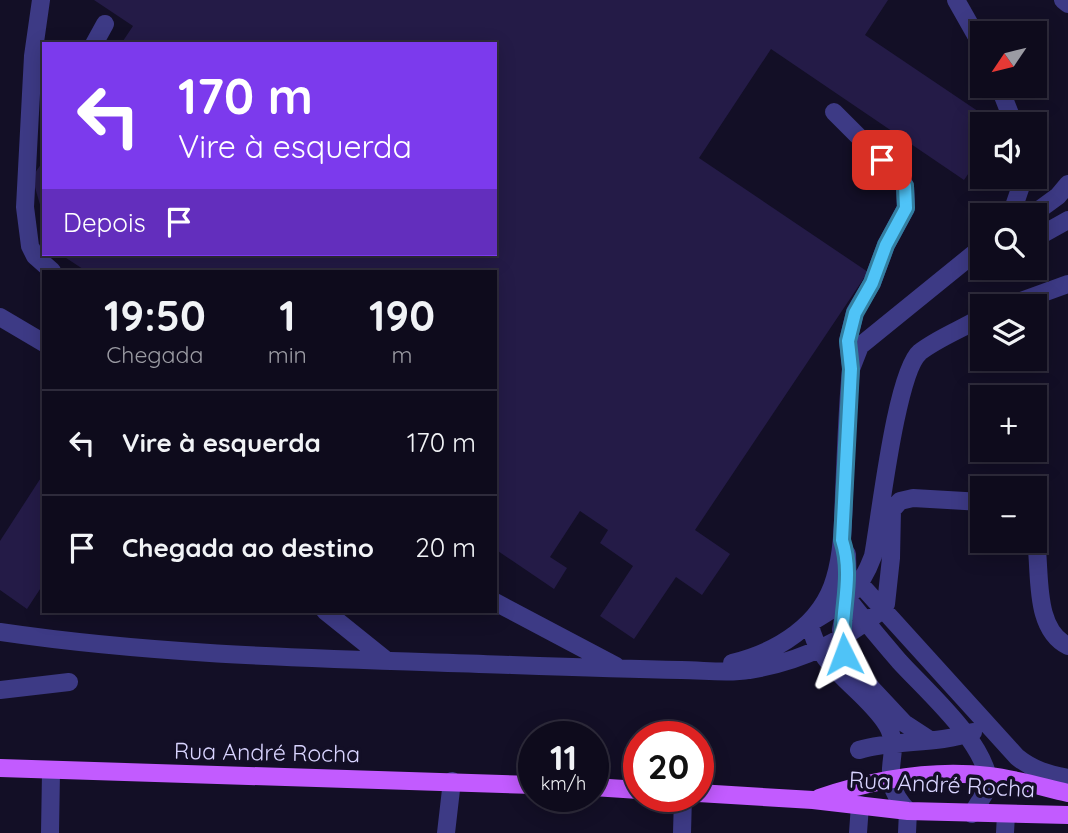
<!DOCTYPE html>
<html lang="pt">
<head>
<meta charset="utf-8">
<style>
  :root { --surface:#0e0b1c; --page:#171425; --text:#f1f3f6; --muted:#9b9ba3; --line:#2e2b3b }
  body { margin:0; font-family:Quicksand,sans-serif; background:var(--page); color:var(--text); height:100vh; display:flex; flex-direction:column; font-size:26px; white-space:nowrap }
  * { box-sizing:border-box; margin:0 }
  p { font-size:23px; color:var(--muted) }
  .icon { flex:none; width:38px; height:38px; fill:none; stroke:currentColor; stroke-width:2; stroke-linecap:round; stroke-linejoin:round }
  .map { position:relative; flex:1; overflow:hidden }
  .drawer { position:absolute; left:42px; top:270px; width:455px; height:343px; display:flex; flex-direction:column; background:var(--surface); border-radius:0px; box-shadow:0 4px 18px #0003,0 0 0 2px var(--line) }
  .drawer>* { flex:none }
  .hud { position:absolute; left:42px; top:42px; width:455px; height:214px; border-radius:0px; box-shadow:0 4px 18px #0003,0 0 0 2px var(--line); background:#7c3aed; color:#fff; overflow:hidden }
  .needle { width:46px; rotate:235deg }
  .fabs { position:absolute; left:970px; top:21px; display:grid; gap:14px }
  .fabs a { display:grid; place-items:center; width:77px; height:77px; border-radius:0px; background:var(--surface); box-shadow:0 4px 18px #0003,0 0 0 2px var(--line); font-size:35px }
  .speed { position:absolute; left:518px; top:721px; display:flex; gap:14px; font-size:35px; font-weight:700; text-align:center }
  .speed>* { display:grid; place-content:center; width:91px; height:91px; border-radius:50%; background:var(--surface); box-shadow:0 4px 18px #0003,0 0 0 2px var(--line); line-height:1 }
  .speed small { font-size:18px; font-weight:400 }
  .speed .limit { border:10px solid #d22; background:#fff; color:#111 }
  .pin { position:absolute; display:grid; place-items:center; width:60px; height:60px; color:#fff; margin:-30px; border-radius:14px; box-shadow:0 4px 10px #0006 }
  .me { position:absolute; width:77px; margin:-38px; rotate:357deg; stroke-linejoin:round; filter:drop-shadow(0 0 5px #0008) }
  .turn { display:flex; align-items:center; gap:24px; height:147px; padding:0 21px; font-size:32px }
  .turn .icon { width:91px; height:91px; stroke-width:2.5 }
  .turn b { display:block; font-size:49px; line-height:60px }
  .then { display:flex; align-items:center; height:66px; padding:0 21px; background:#0003; gap:14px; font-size:26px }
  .eta { display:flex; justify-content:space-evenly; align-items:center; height:119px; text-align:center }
  .eta b { font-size:42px; font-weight:700; line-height:49px }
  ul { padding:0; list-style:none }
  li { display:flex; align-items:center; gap:21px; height:105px; padding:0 21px; border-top:2px solid var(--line) }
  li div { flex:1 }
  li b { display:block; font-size:26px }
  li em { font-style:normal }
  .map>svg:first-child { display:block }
</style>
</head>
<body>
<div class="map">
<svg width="1068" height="833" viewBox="0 0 1068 833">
  <rect width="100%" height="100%" fill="#130f26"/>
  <!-- building -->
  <path fill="#241b47" d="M94 0H888L865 35 997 124H982V154L964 180 771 49 699 158 868 272 695 530 730 554 702 595 676 577 634 639 600 616 633 566 600 543 608 530 580 511 550 557 567 568 554 589 495 549V271H86L60 254H495V44H121L133 26Z
    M44 160V215H43L32 177Z
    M44 473V583L27 609 0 590V541Z"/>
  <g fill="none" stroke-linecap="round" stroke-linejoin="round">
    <!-- minor -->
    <path stroke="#3d3a85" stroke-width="18" d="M41 0 33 56 25 207 30 246 35 256 52 271
      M956 0 982 46
      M1063 0 1068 4
      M94 44 105 24
      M999 86 1014 124
      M834 112 898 176 905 186 906 208 886 245 872 283 855 312 848 341 851 366
      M1011 215 1024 177
      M1032 215 1058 196 1068 184
      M1034 239 1068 220
      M1007 306 1068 284
      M0 317 44 343
      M1032 541 1037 550C1040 582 1036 630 1068 646
      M847 554 848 593 841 630 845 660 904 723 930 740
      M861 585 1017 757C1033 770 1048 774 1068 778
      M847 598C864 620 881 640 899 661 926 691 988 744 989 786L972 814
      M495 602 616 666
      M325 611 386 660
      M0 632C169 657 341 659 512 665 568 667 624 669 681 670 703 670 728 674 749 670 800 662 842 642 882 610L886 604 891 558 892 510 900 501 913 498 982 502
      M732 663C777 652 822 625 835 578 843 551 843 521 844 493 846 452 847 410 851 369L860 346 982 247
      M0 690 69 682
      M859 750C896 739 936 745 973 732
      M50 833 51 772
      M446 833 452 781
      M682 833 683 796
      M858 833 860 805
      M907 833 908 811C873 774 905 756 887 725 865 689 816 667 810 623 843 603 859 594 873 556 880 519 896 372 920 352 938 338 962 329 982 317
      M1005 833 1006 814"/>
    <!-- major -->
    <path stroke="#c25bff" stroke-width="18" d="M0 768 534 785
      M593 787 639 790
      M698 793 813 800 908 811 1068 815
      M819 798C873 780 932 769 989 776 1016 779 1042 787 1068 793"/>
  </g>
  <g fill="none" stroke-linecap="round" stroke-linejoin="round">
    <defs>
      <path id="route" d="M844 654C838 615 855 580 842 540L851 369 848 341 855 313 872 283 886 245 906 208 905 186 882 160"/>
    </defs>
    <!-- route casing -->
    <use href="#route" stroke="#337fa1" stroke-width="18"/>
    <!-- route -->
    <use href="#route" stroke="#4fc3f7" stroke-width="12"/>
  </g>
  <g text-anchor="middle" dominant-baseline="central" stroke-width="7" stroke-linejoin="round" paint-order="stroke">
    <!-- street labels -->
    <g font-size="23" fill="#d9d4ff" stroke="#130f26">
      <text transform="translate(267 752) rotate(1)">Rua André Rocha</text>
      <text transform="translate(942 784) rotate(3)">Rua André Rocha</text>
    </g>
  </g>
</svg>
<div class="fabs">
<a><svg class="needle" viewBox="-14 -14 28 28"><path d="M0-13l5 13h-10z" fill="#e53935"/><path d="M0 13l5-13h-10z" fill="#9b9ba3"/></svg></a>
<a><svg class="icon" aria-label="sound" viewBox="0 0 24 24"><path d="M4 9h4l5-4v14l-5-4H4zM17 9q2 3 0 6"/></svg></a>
<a><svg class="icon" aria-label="search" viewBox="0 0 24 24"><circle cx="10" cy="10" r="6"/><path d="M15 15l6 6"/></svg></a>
<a><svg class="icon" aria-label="layers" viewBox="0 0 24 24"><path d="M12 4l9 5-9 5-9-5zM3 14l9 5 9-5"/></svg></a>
<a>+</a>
<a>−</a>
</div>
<div class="speed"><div>11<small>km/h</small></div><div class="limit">20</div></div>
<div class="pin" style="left:882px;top:160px;background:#d93025"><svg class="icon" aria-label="arrive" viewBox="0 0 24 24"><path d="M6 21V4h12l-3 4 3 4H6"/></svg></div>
<svg class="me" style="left:844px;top:654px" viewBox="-20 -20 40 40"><path d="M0-17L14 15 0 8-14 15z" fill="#4fc3f7" stroke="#fff" stroke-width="4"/></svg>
<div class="hud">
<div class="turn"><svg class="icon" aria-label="left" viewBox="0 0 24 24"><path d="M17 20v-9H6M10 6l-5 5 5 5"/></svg><div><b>170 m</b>Vire à esquerda</div></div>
<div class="then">Depois<svg class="icon" aria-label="arrive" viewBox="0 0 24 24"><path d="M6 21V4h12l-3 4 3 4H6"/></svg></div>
</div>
<section class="drawer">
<div class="eta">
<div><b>19:50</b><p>Chegada</p></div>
<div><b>1</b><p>min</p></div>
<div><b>190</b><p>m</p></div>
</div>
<ul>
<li><svg class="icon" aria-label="left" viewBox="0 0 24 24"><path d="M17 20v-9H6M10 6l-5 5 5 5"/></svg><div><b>Vire à esquerda</b></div><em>170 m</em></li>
<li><svg class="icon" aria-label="arrive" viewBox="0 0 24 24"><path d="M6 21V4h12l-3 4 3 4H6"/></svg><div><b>Chegada ao destino</b></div><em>20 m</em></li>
</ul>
</section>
</div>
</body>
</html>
